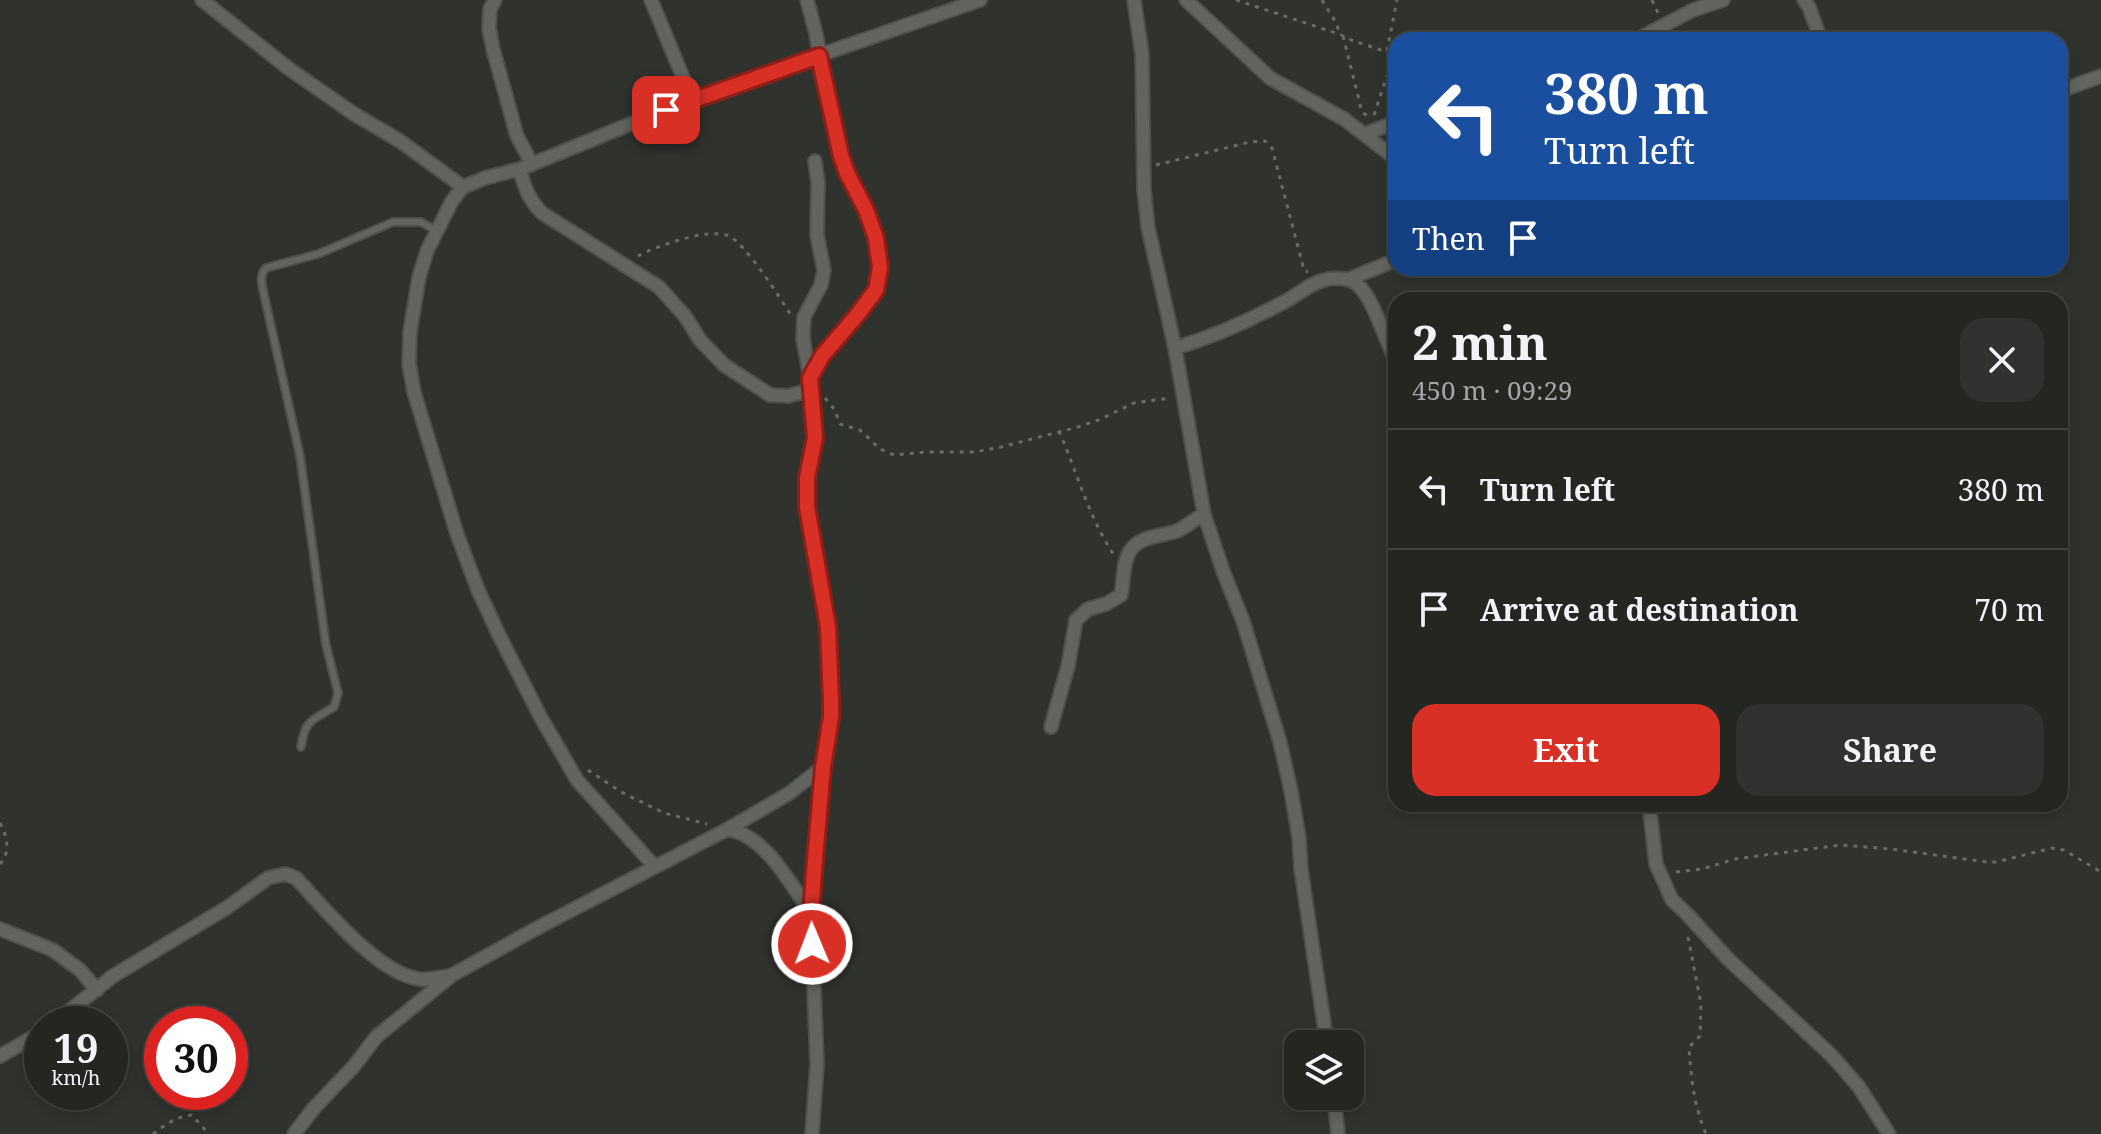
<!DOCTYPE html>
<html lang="en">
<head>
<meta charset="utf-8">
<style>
  :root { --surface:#242622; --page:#30322f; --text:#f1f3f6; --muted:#a3a5a5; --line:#414340; --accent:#d93025 }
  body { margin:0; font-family:"Noto Serif",serif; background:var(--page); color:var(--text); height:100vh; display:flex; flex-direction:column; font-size:30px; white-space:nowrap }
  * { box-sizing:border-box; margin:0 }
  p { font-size:26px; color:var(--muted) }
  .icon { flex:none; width:44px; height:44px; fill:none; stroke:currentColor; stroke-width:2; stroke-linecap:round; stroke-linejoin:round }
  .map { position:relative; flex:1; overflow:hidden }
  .panel { position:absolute; left:1388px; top:292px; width:680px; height:520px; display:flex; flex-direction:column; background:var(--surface); border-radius:24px; box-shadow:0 4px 12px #0003,0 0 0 2px var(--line) }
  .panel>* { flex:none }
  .banner { position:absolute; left:1388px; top:32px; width:680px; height:244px; border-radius:24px; box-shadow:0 4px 12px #0003,0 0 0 2px var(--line); background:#1a4fa0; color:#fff; overflow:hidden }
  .controls { position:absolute; left:1284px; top:1030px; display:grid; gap:16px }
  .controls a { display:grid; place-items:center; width:80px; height:80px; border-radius:16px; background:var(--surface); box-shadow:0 4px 12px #0003,0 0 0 2px var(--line); font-size:40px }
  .speed { position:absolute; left:24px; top:1006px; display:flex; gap:16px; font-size:40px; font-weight:700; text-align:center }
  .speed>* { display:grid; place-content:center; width:104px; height:104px; border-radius:50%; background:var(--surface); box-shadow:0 4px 12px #0003,0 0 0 2px var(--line); line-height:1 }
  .speed small { font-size:20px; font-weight:400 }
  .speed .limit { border:12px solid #d22; background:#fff; color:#111 }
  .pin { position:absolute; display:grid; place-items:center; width:68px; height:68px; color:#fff; margin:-34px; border-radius:16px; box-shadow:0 4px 12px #0006 }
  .me { position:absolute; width:88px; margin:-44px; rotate:359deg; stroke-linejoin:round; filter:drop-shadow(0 0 6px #0008) }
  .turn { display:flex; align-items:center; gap:28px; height:168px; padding:0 24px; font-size:36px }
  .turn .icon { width:104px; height:104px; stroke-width:2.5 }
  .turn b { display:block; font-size:56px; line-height:68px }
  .then { display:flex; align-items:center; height:76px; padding:0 24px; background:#0003; gap:16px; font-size:30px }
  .round { display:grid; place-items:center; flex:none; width:84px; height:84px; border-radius:24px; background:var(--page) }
  .head { display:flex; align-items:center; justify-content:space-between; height:136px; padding:0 24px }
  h1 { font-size:48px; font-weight:700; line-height:60px }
  .action { display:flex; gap:16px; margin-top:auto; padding:16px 24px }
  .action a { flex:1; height:92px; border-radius:24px; background:var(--accent); color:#fff; font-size:32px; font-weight:700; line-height:92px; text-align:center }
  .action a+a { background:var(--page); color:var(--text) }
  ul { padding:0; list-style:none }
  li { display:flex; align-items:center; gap:24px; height:120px; padding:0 24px; border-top:2px solid var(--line) }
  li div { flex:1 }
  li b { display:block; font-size:30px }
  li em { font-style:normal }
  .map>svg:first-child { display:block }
</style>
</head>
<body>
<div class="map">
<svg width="2101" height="1134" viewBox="0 0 2101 1134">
  <rect width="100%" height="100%" fill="#30322e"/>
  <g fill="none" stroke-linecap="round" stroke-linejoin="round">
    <defs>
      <path id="lane" d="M301 747C305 719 313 720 334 707L338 693 326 645 300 456 265 299C263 289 258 276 266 268L318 254 393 222H421L437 231"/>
      <path id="street" d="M202 0 288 68 354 114 400 141 463 187
        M495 0 490 9 489 28 493 49 517 136 532 164
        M651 0 692 99
        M807 0 816 34 829 107 841 156 847 173 866 210 876 238 880 268 876 290 858 314 822 356 810 378 815 438 807 478V507L828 627 831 717 823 767 811 913 817 1064 812 1134
        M1134 0 1142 54 1144 190 1148 227 1175 348 1204 514 1223 571 1243 621 1280 742 1291 791 1299 838 1301 869 1327 1044
        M1186 0 1270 78 1344 119 1396 159
        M1804 0 1809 7 1821 40
        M1636 40 1693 10 1723 0
        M2060 91 2101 76
        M1365 134 1396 122
        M520 169C524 187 529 200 542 213L659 287 685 316 700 340 724 365 770 395 788 396 810 390
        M1349 279 1396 260
        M1175 348C1213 337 1249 321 1284 302 1296 296 1308 285 1321 281 1332 277 1348 277 1357 284 1374 299 1385 340 1396 361
        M810 378 803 338 804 317 821 285 824 270 817 235 818 183 815 161
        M1051 727 1068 666 1076 620 1088 609 1106 604 1121 595C1124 582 1122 563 1130 551 1139 536 1162 536 1177 531 1186 527 1195 519 1204 514
        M1649 804 1656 864 1672 900 1686 913 1728 959 1832 1056 1859 1087 1889 1134
        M728 829C767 837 790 884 811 913
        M655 867 577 780 540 716 499 635 478 590 457 534 414 392 409 364 410 332 419 277 427 251 452 201 463 187 485 178 520 169 692 99 980 0
        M0 929 53 950 80 970 97 990
        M53 1024 113 976 228 907 268 878 285 874 296 878C324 908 378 974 419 979 428 981 439 977 449 976
        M0 1056 42 1032
        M1334 1096 1338 1134
        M294 1134 314 1108 354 1066 376 1037 452 975 541 926 728 829 788 794 823 767"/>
    </defs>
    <!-- lane casing -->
    <use href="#lane" stroke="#4f504d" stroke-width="10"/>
    <!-- street casing -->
    <use href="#street" stroke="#4f504d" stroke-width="16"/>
    <!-- path -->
    <path stroke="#6a6b68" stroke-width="3" stroke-dasharray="4 6" stroke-linecap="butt" d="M1236 0 1339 34 1351 40 1396 55
      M1322 0 1337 24 1339 34
      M1652 0 1659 15
      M1343 36 1362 112 1370 118
      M1387 51 1397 0
      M1374 115 1394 54
      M1156 165 1250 142 1265 141 1272 148 1304 270 1308 272
      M638 256C657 246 708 227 729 236 745 243 780 298 791 315
      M825 398 835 410 840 424 860 430 880 449 894 455 926 452H975L1001 447 1078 427 1101 419 1134 403 1171 398
      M1059 431C1077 472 1089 518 1114 555
      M588 770 621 792 664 813 707 824
      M0 823C7 836 11 852 0 864
      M1676 872 1702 869 1735 859 1840 845 1891 849 1987 862H1996L2052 848 2064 850 2101 872
      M1688 937 1701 1004 1700 1036 1689 1047C1691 1078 1694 1106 1706 1134
      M153 1134C165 1125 177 1116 192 1115L209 1134"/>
    <!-- lane -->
    <use href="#lane" stroke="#62645f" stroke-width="6"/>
    <!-- street -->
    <use href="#street" stroke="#62645f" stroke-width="12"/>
  </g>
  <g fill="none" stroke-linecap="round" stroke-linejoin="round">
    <defs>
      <path id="route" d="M666 110 819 56 841 156 847 173 866 210 876 238 880 268 876 290 858 314 822 356 810 378 815 438 807 478V507L828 627 831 700V717L823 767 815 860 811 913 812 944"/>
    </defs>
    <!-- route casing -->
    <use href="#route" stroke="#8d1f18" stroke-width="20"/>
    <!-- route -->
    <use href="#route" stroke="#d93025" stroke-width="14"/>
  </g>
</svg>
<div class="controls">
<a><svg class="icon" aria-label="layers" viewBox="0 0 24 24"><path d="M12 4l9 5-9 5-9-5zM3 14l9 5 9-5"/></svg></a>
</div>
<div class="speed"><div>19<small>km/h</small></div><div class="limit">30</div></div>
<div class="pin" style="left:666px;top:110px;background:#d93025"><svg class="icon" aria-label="arrive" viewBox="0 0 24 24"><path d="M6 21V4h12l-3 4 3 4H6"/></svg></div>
<svg class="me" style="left:812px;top:944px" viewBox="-20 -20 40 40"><circle r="17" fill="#d93025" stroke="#fff" stroke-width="3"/><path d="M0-11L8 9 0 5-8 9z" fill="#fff"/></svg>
<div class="banner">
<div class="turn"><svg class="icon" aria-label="left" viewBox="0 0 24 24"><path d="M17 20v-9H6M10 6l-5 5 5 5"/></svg><div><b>380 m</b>Turn left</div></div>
<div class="then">Then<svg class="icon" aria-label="arrive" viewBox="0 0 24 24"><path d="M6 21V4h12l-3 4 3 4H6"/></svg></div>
</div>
<section class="panel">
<div class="head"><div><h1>2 min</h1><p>450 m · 09:29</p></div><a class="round"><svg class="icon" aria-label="close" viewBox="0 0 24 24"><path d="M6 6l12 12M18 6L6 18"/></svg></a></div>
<ul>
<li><svg class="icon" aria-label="left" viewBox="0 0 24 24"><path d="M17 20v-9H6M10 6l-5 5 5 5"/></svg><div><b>Turn left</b></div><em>380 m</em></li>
<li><svg class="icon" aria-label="arrive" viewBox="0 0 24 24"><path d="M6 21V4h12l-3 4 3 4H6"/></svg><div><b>Arrive at destination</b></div><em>70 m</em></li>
</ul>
<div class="action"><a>Exit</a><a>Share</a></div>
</section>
</div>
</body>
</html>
